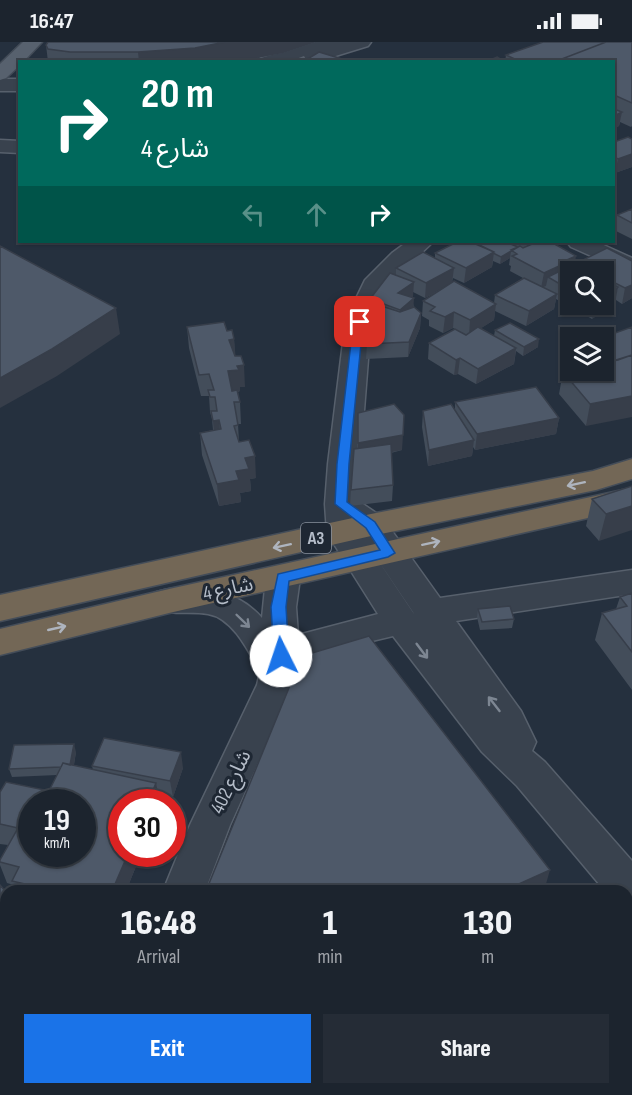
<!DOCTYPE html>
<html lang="en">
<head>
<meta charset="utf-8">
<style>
  :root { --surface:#1c242e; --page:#252c36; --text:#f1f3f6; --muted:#a0a4aa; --line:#3a414a; --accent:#1a73e8 }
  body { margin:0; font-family:"Sofia Sans Condensed","Noto Sans Arabic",sans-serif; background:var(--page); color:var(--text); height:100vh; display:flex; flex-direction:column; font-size:22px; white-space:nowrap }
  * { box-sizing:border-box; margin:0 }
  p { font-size:20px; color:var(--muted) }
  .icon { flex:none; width:33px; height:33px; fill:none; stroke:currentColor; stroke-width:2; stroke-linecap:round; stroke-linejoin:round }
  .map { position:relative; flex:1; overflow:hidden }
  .drawer { position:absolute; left:0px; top:843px; width:633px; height:210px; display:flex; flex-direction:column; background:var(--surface); border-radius:18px 18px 0 0; box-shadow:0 2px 4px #0004,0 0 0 2px var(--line) }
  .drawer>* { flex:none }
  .banner { position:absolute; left:18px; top:18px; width:597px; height:183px; border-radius:0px; box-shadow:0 2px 4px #0004,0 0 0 2px var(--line); background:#00695c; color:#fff; overflow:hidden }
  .controls { position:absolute; left:560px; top:219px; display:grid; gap:12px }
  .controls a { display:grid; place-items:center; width:54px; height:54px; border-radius:0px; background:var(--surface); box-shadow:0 2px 4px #0004,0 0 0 2px var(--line); font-size:30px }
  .speed { position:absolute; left:18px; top:747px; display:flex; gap:12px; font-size:30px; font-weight:700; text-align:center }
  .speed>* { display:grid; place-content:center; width:78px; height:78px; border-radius:50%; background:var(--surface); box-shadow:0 2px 4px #0004,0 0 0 2px var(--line); line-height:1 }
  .speed small { font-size:15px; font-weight:400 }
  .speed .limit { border:9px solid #d22; background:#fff; color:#111 }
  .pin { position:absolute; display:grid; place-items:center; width:51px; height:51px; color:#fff; margin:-26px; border-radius:12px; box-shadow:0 3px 9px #0006 }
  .me { position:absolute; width:66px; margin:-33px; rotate:356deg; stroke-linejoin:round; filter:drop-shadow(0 0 4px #0008) }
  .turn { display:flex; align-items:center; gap:21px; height:126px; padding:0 24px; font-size:27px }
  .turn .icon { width:78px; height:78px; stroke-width:2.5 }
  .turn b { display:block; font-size:42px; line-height:51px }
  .lanes { display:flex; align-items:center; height:57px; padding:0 24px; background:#0003; justify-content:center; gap:30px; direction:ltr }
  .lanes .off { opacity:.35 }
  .eta { display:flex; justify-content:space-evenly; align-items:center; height:102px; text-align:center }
  .eta b { font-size:36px; font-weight:800; line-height:42px }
  .action { display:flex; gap:12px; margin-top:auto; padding:12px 24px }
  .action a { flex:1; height:69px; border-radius:0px; background:var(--accent); color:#fff; font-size:24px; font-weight:800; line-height:69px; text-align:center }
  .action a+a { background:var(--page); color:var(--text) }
  .status { display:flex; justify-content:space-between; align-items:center; height:42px; padding:0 30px; background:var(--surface); direction:ltr }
  .status svg { height:16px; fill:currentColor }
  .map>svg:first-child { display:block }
</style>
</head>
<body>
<div class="status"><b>16:47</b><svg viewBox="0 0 49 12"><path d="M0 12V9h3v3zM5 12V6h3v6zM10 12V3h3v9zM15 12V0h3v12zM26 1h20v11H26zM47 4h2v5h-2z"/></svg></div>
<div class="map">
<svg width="632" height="1053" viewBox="0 0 632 1053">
  <rect width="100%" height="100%" fill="#25303e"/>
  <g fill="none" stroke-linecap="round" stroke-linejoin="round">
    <defs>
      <path id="minor" d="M315 0H371L368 4 316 20 307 19 304 14 288 20H258L261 16Z
        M0 37H20V49H0Z
        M0 98 20 99V111L0 110Z
        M407 200H433L385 245 370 292 357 458 382 475 440 556 632 528V552L456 579 521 669 536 700 532 709 545 720 632 819V869L627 868V849H605L517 744 482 710 393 594 330 609 297 622 293 643 230 783 205 849H163L190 783 257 643 260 630C249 610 233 576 208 572 191 569 174 573 157 568L152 559 157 550C193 539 237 547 262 576L266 536 271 528 283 524 295 528 300 536 296 565 298 593 378 572 327 491 325 462 328 422 344 292 351 267 365 238 392 211ZM359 490 413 570 414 572Z
        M567 200H597L632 216V232L571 205Z
        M91 1047H139L137 1053H89Z"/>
      <path id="major" d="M23 0H42L23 20H20V23L6 36 0 38V22Z"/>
      <path id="highway" d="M632 417V437L596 448 371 494 0 579V553L371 472 593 429Z
        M632 446V466L169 571 0 613V587L169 547Z"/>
    </defs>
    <!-- minor casing -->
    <use href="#minor" stroke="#57606c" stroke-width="3"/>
    <!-- major casing -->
    <use href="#major" stroke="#424b57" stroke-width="3"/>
    <!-- highway casing -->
    <use href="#highway" stroke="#444d59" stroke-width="3"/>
    <!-- minor -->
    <use href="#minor" fill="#39424e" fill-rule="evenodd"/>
    <!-- major -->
    <use href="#major" fill="#57616e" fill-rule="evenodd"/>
    <!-- highway -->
    <use href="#highway" fill="#736756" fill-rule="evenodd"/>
  </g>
  <!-- wall -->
  <path fill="#434d5a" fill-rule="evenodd" d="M48 0H316L283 11 236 20H48L46 3Z
    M632 0V84L631 85 620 80 619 84 614 86V20H505L506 13Z
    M632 97V125L615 131 614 130V100Z
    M632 167V197L614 188 617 173Z
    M448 200H473H472H551L576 223 577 221 632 219V256L622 262 616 258 615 261 592 277 556 257 554 267 526 284 495 269 494 278 481 286 494 294 495 288 538 305 523 314 516 309 514 322 476 342 458 332 454 333 428 317 429 301 455 287 453 286 443 291 429 284V278L422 274 423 259 439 249 425 256 413 250 412 256 414 266 421 271 420 286 408 315 366 317 370 257 396 233V226L435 217V211L453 202ZM510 216 509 223 511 224 510 229 523 236 495 253 494 261 452 240 453 236 464 241 492 225 493 219 500 222ZM570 230H603V262H570Z
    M187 285 227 289 234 297 235 314 245 345H240V349L238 350 240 360 241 382H238L239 400 256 436 250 437 251 449 240 451 241 460 219 464 202 413 200 391 213 388 212 377 210 370 209 354H201L189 306Z
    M632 285 586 384 559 352 563 330 603 328V296Z
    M455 360 559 376 556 392 475 408 473 405 472 414 428 424 422 385 423 369 455 368Z
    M358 371 402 408 391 411 393 443 392 459 350 464 351 448 357 406Z
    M632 444 599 499 586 484 592 457Z
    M632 551V648L595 598 602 571 616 567 620 555Z
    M478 567 514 577 512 586 480 588 477 575Z
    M76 710 74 723 93 728 92 724 183 726 173 755 158 752 141 812 126 849H16L14 843 7 841 0 823V818L8 803 0 802V750L49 749 57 733 12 735 9 727Z
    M540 1047H605L608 1053H541L540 1049Z"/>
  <!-- shaded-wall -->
  <path fill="#373e4a" d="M225 0H316L283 11 236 20H139L138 10Z
    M622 70 619 84 614 86V74Z
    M632 112V125L615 131 618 117Z
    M528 200H549L526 211Z
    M511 209 510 216 500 222 501 215Z
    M494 210 492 225 464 241 466 226Z
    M576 214 574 228 548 235 546 244 541 246 544 231Z
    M454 226 452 241 425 256 426 241Z
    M414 240 413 255 398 266V251Z
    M632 243V256L622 262 625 246Z
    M618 245 615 261 592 277 595 262H603V256Z
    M557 252 554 267 526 284 529 269Z
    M414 256 413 272 399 283 400 268Z
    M496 262 494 278 469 294 470 278Z
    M116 266 120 292 57 334 0 366V336Z
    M454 270 453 286 443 291 445 275Z
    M421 271 420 286 408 315 409 300Z
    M234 297 236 319 229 298Z
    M539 297 538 305 523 314 524 305Z
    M516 306 514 322 476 342 478 327Z
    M460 316 458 332 454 333 456 318Z
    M244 323 245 345H240V349L229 351 228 329 237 324Z
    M632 354V375L586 384 590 362Z
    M559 376 556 392 475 408 477 392Z
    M219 378 221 401H215L213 379Z
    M403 393 402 408 357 417 358 401Z
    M474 398 472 414 428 424 429 408Z
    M255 414 256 436 250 437 251 449 240 451 241 460 219 464 217 442 236 429 245 416Z
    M632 464V488L599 499 606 472Z
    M74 702 76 710 72 733 70 725Z
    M181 710 183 726 173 755 170 739Z
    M156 741 160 760H148Z
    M128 812H141L126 849H112Z
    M550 828 544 849H503Z
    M6 928V954L0 959V933Z
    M172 1049 173 1053H160Z"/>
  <!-- building -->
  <path fill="#4e5969" stroke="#373e4a" stroke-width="1.5" fill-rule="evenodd" d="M48 0H225L195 6 138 10H70L48 7 46 3Z
    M543 0H606L554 20H521L506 13Z
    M606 0H632V61L614 53V20H554Z
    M319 10 352 20 304 19Z
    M497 15 505 20H485Z
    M614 67 622 70 614 74Z
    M628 95 632 97V112L618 117 614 114V100Z
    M632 167V181L617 173Z
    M457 200H471L494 210 466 226 435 211Z
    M473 200H506L518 205 501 215 493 211 494 210Z
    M537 200H551L576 214 567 218 570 219 544 231 512 214 517 212 511 208 520 204 523 206Z
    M0 204 116 266 52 307 0 336Z
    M607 206 632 219V243L625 246 603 235V230H593L577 221Z
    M423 210 454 226 426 241 396 226Z
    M574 222 588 230H570V248L548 235Z
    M390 231 414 240 398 251 414 256 400 268 370 257Z
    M524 236 557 252 529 269 495 253Z
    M603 237 618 245 603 256Z
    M454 239 496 262 470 278 454 270 445 275 430 269 435 265 423 259Z
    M369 260 400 270 414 265 421 271 409 300 367 302Z
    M224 280 227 289 232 288 234 297 229 298 235 314H241L244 323 237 324 239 328 228 329 232 349 237 348 240 360H234L238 383 234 384 239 400 249 398 255 414 245 416 249 427 236 429 239 438 217 442 200 391 221 387 219 378 213 379 211 369H217L215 355H210L208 348H214L209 332 199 333 187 285Z
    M510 281 539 297 524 305 495 288Z
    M478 285 516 306 478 327 460 316 456 318 429 301 455 287 466 293Z
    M632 285V313L616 318 603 308V296H601Z
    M632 313V354L590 362 563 330 572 328H603V321L618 318Z
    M536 345 559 376 477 392 455 360Z
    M394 362 404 373 403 393 358 401V371Z
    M451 362 474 398 429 408 423 369Z
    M391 402 393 443 351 448 354 407Z
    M632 444V464L606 472 592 457Z
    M632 551V610L602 571 627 564 620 555Z
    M510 564 514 577 482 580 478 567Z
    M369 594 550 828 503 849H206L302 614Z
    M104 696 181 710 170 739 92 724Z
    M74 702 70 723 63 721 61 725 9 727 14 703Z
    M63 721 156 741 148 760H122V812H128L112 849H55L12 839 19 825 0 820V818L18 786 0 782V750L6 740 49 749ZM32 760H82V812H32Z
    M0 843 6 850V928L0 933Z
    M153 1047H199L201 1053H173L172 1049 160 1053H154Z
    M549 1047H605L608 1053H552Z"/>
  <!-- one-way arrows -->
  <defs><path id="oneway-shaft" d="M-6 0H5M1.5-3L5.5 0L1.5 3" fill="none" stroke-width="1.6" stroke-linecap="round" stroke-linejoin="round" transform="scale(1.5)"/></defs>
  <g stroke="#aeb4be">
    <use href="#oneway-shaft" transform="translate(576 442) rotate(168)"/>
    <use href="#oneway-shaft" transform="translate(431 501) rotate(-12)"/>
    <use href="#oneway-shaft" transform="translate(282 504) rotate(168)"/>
    <use href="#oneway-shaft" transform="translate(57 586) rotate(-13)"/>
  </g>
  <g stroke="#7d8692">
    <use href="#oneway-shaft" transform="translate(243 579) rotate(44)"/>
    <use href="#oneway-shaft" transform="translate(422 609) rotate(53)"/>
    <use href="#oneway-shaft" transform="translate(494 662) rotate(-128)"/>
  </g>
  <!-- route -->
  <path fill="#1a73e8" stroke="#114b97" stroke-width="1.5" d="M360 276 366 280 362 292 349 422 347 460 375 480 395 511 388 515 289 539 286 565 289 614 287 617H276L274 614 271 565 278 532 380 508 366 486 335 462 337 422 352 292 355 280Z"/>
  <g text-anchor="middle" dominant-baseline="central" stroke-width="6" stroke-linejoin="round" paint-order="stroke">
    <!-- shield labels -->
    <rect fill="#1e2733" stroke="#88909c" stroke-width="1.5" x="301" y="481" width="30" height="30" rx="4.5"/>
    <g font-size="18" font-weight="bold" fill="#b5bdc9">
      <text x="316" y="496">A3</text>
    </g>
    <!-- street labels -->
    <g font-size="20" fill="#b5bdc9" stroke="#1e2733">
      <text transform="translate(228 547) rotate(-12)">شارع 4</text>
      <text transform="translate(231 740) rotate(-64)">شارع 402</text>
    </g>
  </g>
</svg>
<div class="controls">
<a><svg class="icon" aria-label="search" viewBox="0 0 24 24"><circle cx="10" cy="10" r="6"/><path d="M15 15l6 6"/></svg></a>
<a><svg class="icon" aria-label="layers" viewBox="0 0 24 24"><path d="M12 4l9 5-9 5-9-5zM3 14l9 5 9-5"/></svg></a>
</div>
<div class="speed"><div>19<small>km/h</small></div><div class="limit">30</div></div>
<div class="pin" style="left:360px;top:280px;background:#d93025"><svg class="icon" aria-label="arrive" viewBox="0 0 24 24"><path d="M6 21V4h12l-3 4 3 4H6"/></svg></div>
<svg class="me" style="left:281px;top:614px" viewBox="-20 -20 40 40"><circle r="19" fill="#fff"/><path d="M0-13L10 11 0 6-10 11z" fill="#1a73e8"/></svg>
<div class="banner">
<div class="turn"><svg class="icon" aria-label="right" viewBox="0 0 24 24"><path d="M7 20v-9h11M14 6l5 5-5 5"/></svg><div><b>20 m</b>شارع 4</div></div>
<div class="lanes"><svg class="icon off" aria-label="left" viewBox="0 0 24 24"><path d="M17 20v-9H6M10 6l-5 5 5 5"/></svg><svg class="icon off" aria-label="ahead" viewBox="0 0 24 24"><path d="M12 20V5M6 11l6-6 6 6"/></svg><svg class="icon" aria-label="right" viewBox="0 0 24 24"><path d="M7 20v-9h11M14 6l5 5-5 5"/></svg></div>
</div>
<section class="drawer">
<div class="eta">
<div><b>16:48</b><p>Arrival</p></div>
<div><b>1</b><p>min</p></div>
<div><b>130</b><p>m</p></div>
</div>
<div class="action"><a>Exit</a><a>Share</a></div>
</section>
</div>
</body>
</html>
